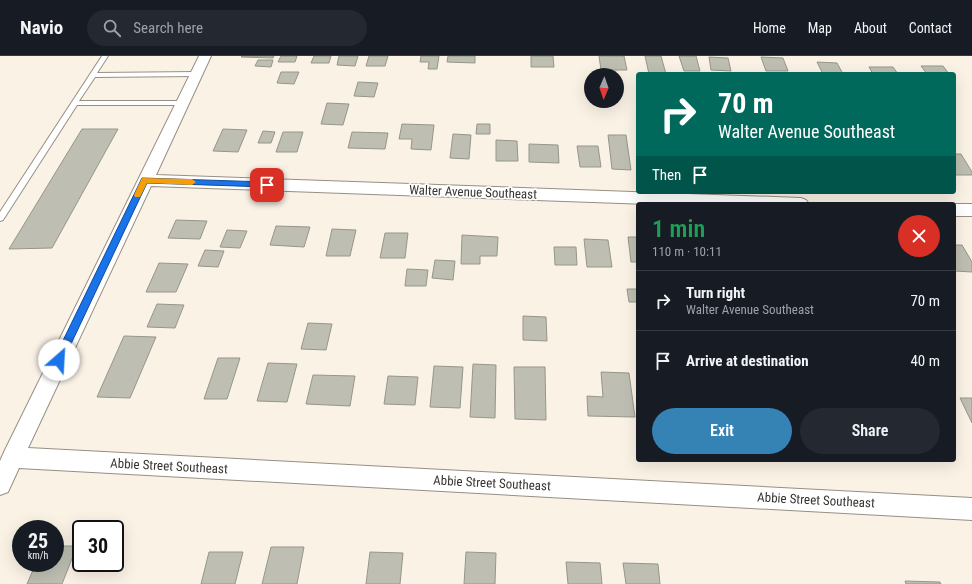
<!DOCTYPE html>
<html lang="en">
<head>
<meta charset="utf-8">
<style>
  :root { --surface:#171b24; --page:#242831; --text:#f1f3f6; --muted:#9ea1a6; --line:#363941; --accent:#3582b5 }
  body { margin:0; font-family:"Roboto Condensed",sans-serif; background:var(--page); color:var(--text); height:100vh; display:flex; flex-direction:column; font-size:15px; white-space:nowrap }
  * { box-sizing:border-box; margin:0 }
  p { font-size:13px; color:var(--muted) }
  .icon { flex:none; width:22px; height:22px; fill:none; stroke:currentColor; stroke-width:2; stroke-linecap:round; stroke-linejoin:round }
  .map { position:relative; flex:1; overflow:hidden }
  .sheet { position:absolute; left:636px; top:146px; width:320px; height:260px; display:flex; flex-direction:column; background:var(--surface); border-radius:4px; box-shadow:0 4px 16px #0002 }
  .sheet>* { flex:none }
  .hud { position:absolute; left:636px; top:16px; width:320px; height:122px; border-radius:4px; box-shadow:0 4px 16px #0002; background:#00695c; color:#fff; overflow:hidden }
  .needle { width:26px; rotate:182deg }
  .tools { position:absolute; left:584px; top:12px; display:grid; gap:8px }
  .tools a { display:grid; place-items:center; width:40px; height:40px; border-radius:50%; background:var(--surface); box-shadow:0 4px 16px #0002; font-size:20px }
  .speed { position:absolute; left:12px; top:464px; display:flex; gap:8px; font-size:20px; font-weight:700; text-align:center }
  .speed>* { display:grid; place-content:center; width:52px; height:52px; border-radius:50%; background:var(--surface); box-shadow:0 4px 16px #0002; line-height:1 }
  .speed small { font-size:10px; font-weight:400 }
  .speed .limit { border:2px solid #111; border-radius:6px; background:#fff; color:#111 }
  .pin { position:absolute; display:grid; place-items:center; width:34px; height:34px; color:#fff; margin:-17px; border-radius:8px; box-shadow:0 2px 6px #0006 }
  .me { position:absolute; width:44px; margin:-22px; rotate:26deg; stroke-linejoin:round; filter:drop-shadow(0 0 3px #0008) }
  .turn { display:flex; align-items:center; gap:14px; height:84px; padding:0 16px; font-size:18px }
  .turn .icon { width:52px; height:52px; stroke-width:2.5 }
  .turn b { display:block; font-size:28px; line-height:34px }
  .then { display:flex; align-items:center; height:38px; padding:0 16px; background:#0003; gap:8px; font-size:15px }
  .round { display:grid; place-items:center; flex:none; width:42px; height:42px; border-radius:21px; background:var(--page) }
  .headline { display:flex; align-items:center; justify-content:space-between; height:68px; padding:0 16px }
  h1 { font-size:24px; font-weight:600; line-height:30px; color:#1e9e55 }
  .primary-button { display:flex; gap:8px; margin-top:auto; padding:8px 16px }
  .primary-button a { flex:1; height:46px; border-radius:24px; background:var(--accent); color:#fff; font-size:16px; font-weight:600; line-height:46px; text-align:center }
  .primary-button a+a { background:var(--page); color:var(--text) }
  ul { padding:0; list-style:none }
  li { display:flex; align-items:center; gap:12px; height:60px; padding:0 16px; border-top:1px solid var(--line) }
  li div { flex:1 }
  li b { display:block; font-size:15px }
  li em { font-style:normal }
  header { display:flex; align-items:center; gap:24px; box-sizing:border-box; height:56px; padding:0 20px; background:var(--surface); border-bottom:1px solid var(--line) }
  header strong { font-size:19px }
  nav { display:flex; gap:22px; margin-inline-start:auto; font-size:14px }
  .search { width:280px; height:36px; background:var(--page); display:flex; align-items:center; gap:10px; box-sizing:border-box; padding:0 14px; border-radius:22px; color:var(--muted); font-size:15px }
  .map>svg:first-child { display:block }
</style>
</head>
<body>
<header>
<strong>Navio</strong>
<div class="search"><svg class="icon" aria-label="search" viewBox="0 0 24 24"><circle cx="10" cy="10" r="6"/><path d="M15 15l6 6"/></svg>Search here</div>
<nav><a>Home</a><a>Map</a><a>About</a><a>Contact</a></nav>
</header>
<div class="map">
<svg width="972" height="528" viewBox="0 0 972 528">
  <rect width="100%" height="100%" fill="#fbf2e6"/>
  <!-- building -->
  <path fill="#bebfb2" stroke="#959689" d="M242 0H274L273 2 241 1Z
    M281 0H297L295 6H278Z
    M314 0H331L329 7H311Z
    M339 0H358L355 10 337 9Z
    M369 0H388L385 10H366Z
    M421 0H439L437 13H428L429 6H420Z
    M448 0H475V7L447 6Z
    M531 0H553L554 11H531Z
    M599 0H624L627 14H601Z
    M645 0H661L666 18H649Z
    M679 0H696L700 15H684Z
    M709 1 728 2 731 15 711 14Z
    M761 1 783 2 788 15H766Z
    M258 4H273L271 11 255 10Z
    M817 6 837 7 843 18H823Z
    M921 10H943L949 18H927Z
    M869 11H893L898 18H873Z
    M281 16H299L294 28 277 27Z
    M358 26 378 27 374 41 354 40Z
    M327 47 349 48 343 69 321 68Z
    M402 68 434 69 431 94 411 93 412 83H399Z
    M477 68H490V78H476Z
    M82 73H118L52 192 9 193Z
    M223 73 247 74 238 96 213 95Z
    M263 75 275 76 271 87H258Z
    M283 76H303L297 96H276Z
    M352 76 388 77 385 93 348 92Z
    M453 78 471 79 469 103 450 102Z
    M608 79H626L631 114 612 113Z
    M496 84 517 85 518 105H496Z
    M529 88 558 89 559 107 529 106Z
    M577 90H598L601 111H580Z
    M954 98H961L972 116V119H954Z
    M176 164 207 165 200 183 168 182Z
    M276 170 310 171 304 191 270 189Z
    M332 173 356 174 350 200H326Z
    M227 174 247 175 240 192 220 191Z
    M385 177H408L405 202H380Z
    M462 179 498 181 497 200H480V208H461Z
    M628 181H638V206H631Z
    M584 183 608 184 612 211H587Z
    M954 189H962L972 206V216L955 215Z
    M554 191H576L577 209H555Z
    M205 194 224 195 218 211 198 210Z
    M435 204 455 205 453 224 432 222Z
    M159 207 188 208 176 236H146Z
    M407 213 428 214 426 230H405Z
    M627 233H638V246H629Z
    M157 248 184 249 175 272 147 271Z
    M523 260 546 261 547 285 523 284Z
    M308 267 332 268 326 294 301 293Z
    M124 280 156 281 130 342 97 341Z
    M218 302H240L227 343H204Z
    M268 307 297 308 287 346 257 345Z
    M473 308 496 309 495 362 470 361Z
    M434 310 463 311 460 352 430 351Z
    M514 311H545L546 364 515 363Z
    M601 316 629 317 635 361 588 360 587 340 603 341Z
    M313 319 355 320 350 350 306 348Z
    M388 320 418 321 415 349 384 348Z
    M960 342H972V367Z
    M55 490H77L62 528H27L36 507H55Z
    M271 491H304L297 528H262Z
    M209 496H243L235 528H201Z
    M370 496 403 497 400 528H366Z
    M466 496 496 497 495 528H464Z
    M566 506 600 507 602 528H568Z
    M623 507 658 508 660 528H626Z
    M905 525 940 526 941 528H906Z"/>
  <g fill="none" stroke-linecap="round" stroke-linejoin="round">
    <defs>
      <path id="lane" d="M102 0H108L97 17 196 16 199 18 196 20 95 21 79 45H182L185 47 182 49H77L3 164 0 165V156Z"/>
      <path id="street" d="M199 0H211L156 119 801 142 806 144 809 148H648L151 130 28 392 972 442V464L19 412 8 436 0 439V405L5 394Z
        M954 148H972V160H954Z"/>
    </defs>
    <!-- lane casing -->
    <use href="#lane" stroke="#968f84" stroke-width="2"/>
    <!-- street casing -->
    <use href="#street" stroke="#968f84" stroke-width="2"/>
    <!-- lane -->
    <use href="#lane" fill="#fff" fill-rule="evenodd"/>
    <!-- street -->
    <use href="#street" fill="#fff" fill-rule="evenodd"/>
  </g>
  <!-- route -->
  <path fill="#1a73e8" stroke="#114b97" d="M142 122 267 126 271 129 267 131 147 127 62 307 59 309 55 307 54 304 55 301Z"/>
  <!-- slow -->
  <path fill="#f59e0b" d="M142 122 192 123 196 126 192 129 147 127 140 141H135L134 139Z"/>
  <g text-anchor="middle" dominant-baseline="central" stroke-width="3.5" stroke-linejoin="round" paint-order="stroke">
    <!-- street labels -->
    <g font-size="13" fill="#37342f" stroke="#fff">
      <text transform="translate(473 136) rotate(2)">Walter Avenue Southeast</text>
      <text transform="translate(169 410) rotate(3)">Abbie Street Southeast</text>
      <text transform="translate(492 427) rotate(3)">Abbie Street Southeast</text>
      <text transform="translate(816 444) rotate(3)">Abbie Street Southeast</text>
    </g>
  </g>
</svg>
<div class="tools">
<a><svg class="needle" viewBox="-14 -14 28 28"><path d="M0-13l5 13h-10z" fill="#e53935"/><path d="M0 13l5-13h-10z" fill="#9ea1a6"/></svg></a>
</div>
<div class="speed"><div>25<small>km/h</small></div><div class="limit">30</div></div>
<div class="pin" style="left:267px;top:129px;background:#d93025"><svg class="icon" aria-label="arrive" viewBox="0 0 24 24"><path d="M6 21V4h12l-3 4 3 4H6"/></svg></div>
<svg class="me" style="left:59px;top:304px" viewBox="-20 -20 40 40"><circle r="19" fill="#fff"/><path d="M0-13L10 11 0 6-10 11z" fill="#1a73e8"/></svg>
<div class="hud">
<div class="turn"><svg class="icon" aria-label="right" viewBox="0 0 24 24"><path d="M7 20v-9h11M14 6l5 5-5 5"/></svg><div><b>70 m</b>Walter Avenue Southeast</div></div>
<div class="then">Then<svg class="icon" aria-label="arrive" viewBox="0 0 24 24"><path d="M6 21V4h12l-3 4 3 4H6"/></svg></div>
</div>
<section class="sheet">
<div class="headline"><div><h1>1 min</h1><p>110 m · 10:11</p></div><a class="round" style="background:#d93025;color:#fff"><svg class="icon" aria-label="close" viewBox="0 0 24 24"><path d="M6 6l12 12M18 6L6 18"/></svg></a></div>
<ul>
<li><svg class="icon" aria-label="right" viewBox="0 0 24 24"><path d="M7 20v-9h11M14 6l5 5-5 5"/></svg><div><b>Turn right</b><p>Walter Avenue Southeast</p></div><em>70 m</em></li>
<li><svg class="icon" aria-label="arrive" viewBox="0 0 24 24"><path d="M6 21V4h12l-3 4 3 4H6"/></svg><div><b>Arrive at destination</b></div><em>40 m</em></li>
</ul>
<div class="primary-button"><a>Exit</a><a>Share</a></div>
</section>
</div>
</body>
</html>
